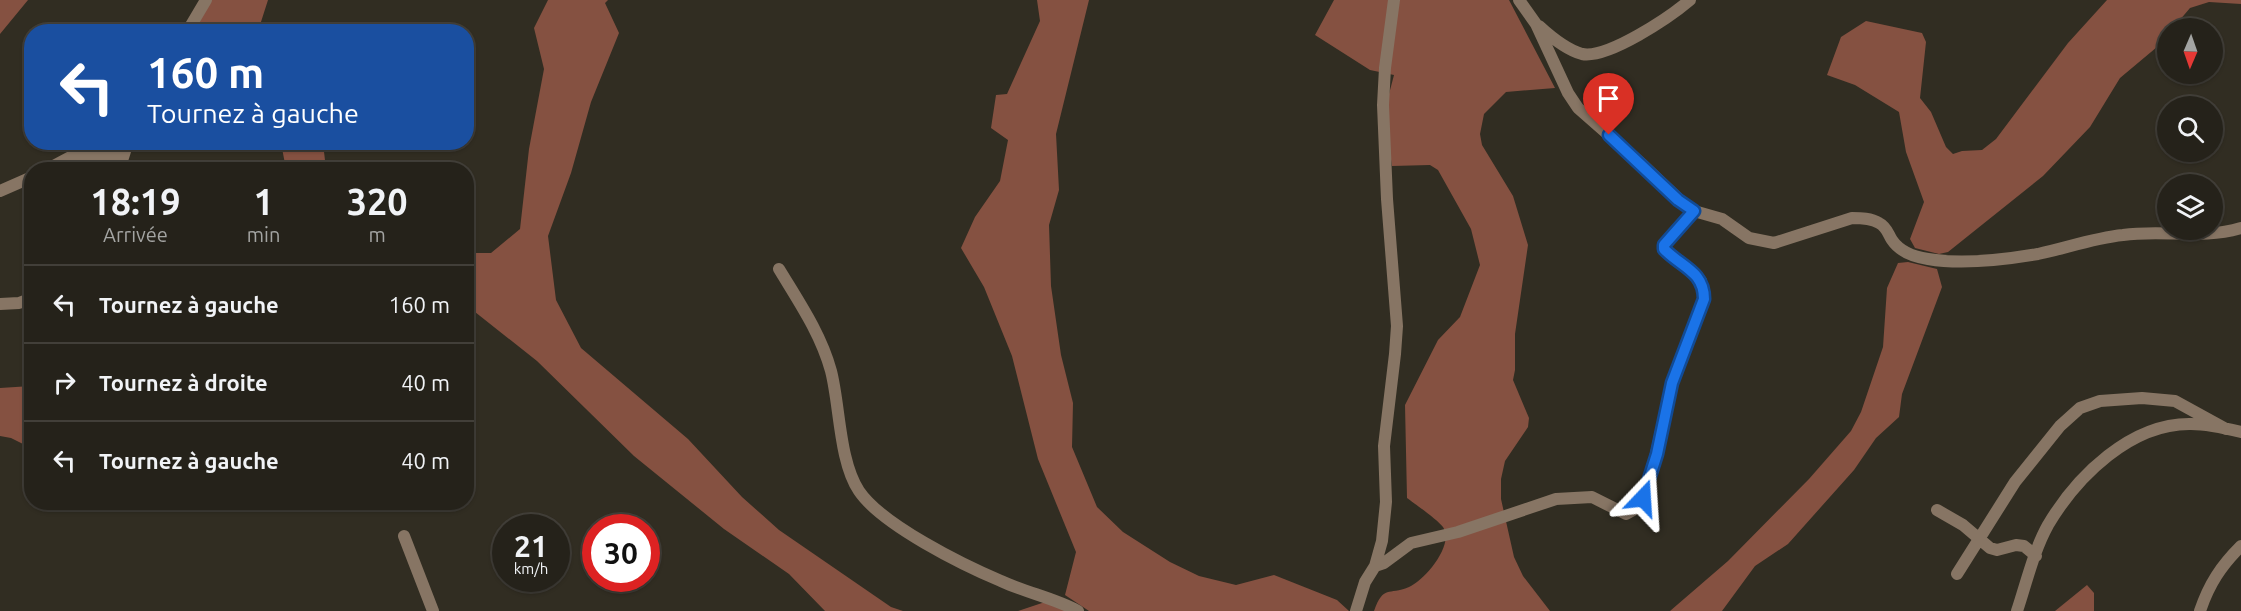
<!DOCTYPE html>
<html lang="fr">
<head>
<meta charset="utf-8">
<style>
  :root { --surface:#25221a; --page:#312f27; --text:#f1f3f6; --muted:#a3a4a2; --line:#423f39 }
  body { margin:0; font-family:Ubuntu,sans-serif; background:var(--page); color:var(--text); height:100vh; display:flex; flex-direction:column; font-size:22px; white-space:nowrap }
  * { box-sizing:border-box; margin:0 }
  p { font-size:20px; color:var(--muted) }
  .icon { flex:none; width:33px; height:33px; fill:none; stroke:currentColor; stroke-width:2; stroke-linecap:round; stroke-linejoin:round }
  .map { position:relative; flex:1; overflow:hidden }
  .drawer { position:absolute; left:24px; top:162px; width:450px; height:348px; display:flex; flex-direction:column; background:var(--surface); border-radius:24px; box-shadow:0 2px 4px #0004,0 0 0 2px var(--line) }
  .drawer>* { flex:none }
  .guide { position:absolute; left:24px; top:24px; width:450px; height:126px; border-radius:24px; box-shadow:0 2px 4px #0004,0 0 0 2px var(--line); background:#1a4fa0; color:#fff; overflow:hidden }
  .needle { width:39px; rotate:182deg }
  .controls { position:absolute; left:2157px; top:18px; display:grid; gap:12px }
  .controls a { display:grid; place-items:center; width:66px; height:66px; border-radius:50%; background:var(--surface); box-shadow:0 2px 4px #0004,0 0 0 2px var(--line); font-size:30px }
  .speed { position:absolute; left:492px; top:514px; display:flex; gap:12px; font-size:30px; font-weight:700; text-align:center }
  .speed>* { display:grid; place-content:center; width:78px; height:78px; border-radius:50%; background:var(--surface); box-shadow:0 2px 4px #0004,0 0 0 2px var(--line); line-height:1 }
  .speed small { font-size:15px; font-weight:400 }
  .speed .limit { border:9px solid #d22; background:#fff; color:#111 }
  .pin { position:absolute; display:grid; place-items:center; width:51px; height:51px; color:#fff; margin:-62px -26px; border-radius:50% 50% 50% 0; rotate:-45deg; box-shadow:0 0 6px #0007 }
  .pin .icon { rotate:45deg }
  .me { position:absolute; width:66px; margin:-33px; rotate:20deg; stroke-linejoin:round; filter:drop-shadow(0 0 4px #0008) }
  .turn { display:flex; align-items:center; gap:21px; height:126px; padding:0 24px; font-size:27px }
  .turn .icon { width:78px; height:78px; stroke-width:2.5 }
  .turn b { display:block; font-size:42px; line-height:51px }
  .eta { display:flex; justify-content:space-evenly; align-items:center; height:102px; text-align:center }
  .eta b { font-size:36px; font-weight:600; line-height:42px }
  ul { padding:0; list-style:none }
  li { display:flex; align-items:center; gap:18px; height:78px; padding:0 24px; border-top:2px solid var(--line) }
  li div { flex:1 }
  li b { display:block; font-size:22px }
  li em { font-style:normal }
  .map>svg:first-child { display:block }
</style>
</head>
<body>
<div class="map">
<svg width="2241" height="611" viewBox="0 0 2241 611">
  <rect width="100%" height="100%" fill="#312d22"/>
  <!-- forest -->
  <path fill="#855141" d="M0 0H28L0 34Z
    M211 0H268L260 25 261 31 193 32Z
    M548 0H608L605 3 619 33 591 102 571 173 548 236 556 300 581 348 688 439 742 497 779 530 891 607 903 611H825L789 574 724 529 634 456 537 361 470 308 467 307V253H491L520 229 529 149 544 69 534 28Z
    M1037 0H1089L1056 134 1059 190 1049 225 1051 286 1061 355 1073 403 1072 447 1097 507 1123 532 1170 562 1199 576 1236 585 1274 575 1337 600 1349 611H1089L1065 595 1076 552 1038 459 1012 356 984 287 961 248 975 217 1000 181 1008 140 991 128 996 95 1007 94 1040 21Z
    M1334 0H1509L1555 88 1506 92 1484 114 1480 134 1482 145 1513 196 1528 245 1515 334V370L1513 380 1529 418 1528 427 1505 461 1501 479V499L1514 557 1523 576 1550 611H1374C1384 584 1388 596 1409 587 1424 581 1455 545 1443 527 1438 520 1415 504 1407 498L1405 405 1438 340 1460 317 1480 265 1471 229 1438 170 1430 165 1392 166 1384 113 1394 75 1370 70 1315 35Z
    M2107 0H2241V4L2209 2 2190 8 2173 28H2168L2167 34 2157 47 2120 78 2090 127 2043 176 1948 252 1939 254 1915 248 1910 239 1924 202 1906 152 1899 112 1855 85 1827 75 1841 37 1866 21 1922 33 1926 42 1920 98 1931 112 1946 147 1953 154 1962 151 1982 150 1996 139 2068 43Z
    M281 143H323L326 169H286Z
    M1908 262 1937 269 1942 287 1902 394 1899 417 1876 438 1854 470 1788 544 1755 566 1722 611H1670L1728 561 1809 479 1851 431 1861 412 1883 347 1887 288 1898 263Z
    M31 386H32L31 448 11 438 0 436V388Z
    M2087 585 2094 593V611H2055Z
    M1048 601 1068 611H1018Z"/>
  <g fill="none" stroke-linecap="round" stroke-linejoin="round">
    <!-- minor -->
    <path stroke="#877564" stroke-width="12" d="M1519 0 1536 24 1568 93 1578 108 1643 165 1685 205 1694 211 1722 219 1749 238 1774 243 1852 218C1861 218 1871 218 1879 223 1887 227 1888 234 1892 240 1900 252 1915 257 1928 259 1963 265 2003 260 2038 254 2066 248 2094 238 2123 235 2163 229 2202 240 2241 228
      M1539 26C1551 37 1567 50 1582 54 1608 59 1670 17 1690 0
      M187 32 206 0
      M46 170 76 154H116L124 150
      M119 170 128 142
      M0 191 32 177
      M779 269C799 302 821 334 831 371 840 406 839 461 859 491 882 525 963 565 1001 581 1027 593 1054 598 1078 611
      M0 304 19 303 32 298
      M1937 510 1963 525 1990 548 1997 550 2016 545 2024 546 2036 556
      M404 536 433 611
      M1375 566 1384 563 1411 543 1458 532 1556 499 1592 497 1626 514 1637 508 1650 480 1672 383 1704 299 1701 281 1692 271 1664 249V245L1694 211
      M1957 574 2015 482 2060 426 2080 408 2100 401 2142 398 2175 401 2226 429
      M1356 611 1365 582 1375 566 1382 541 1386 502 1384 446 1395 354 1397 326 1387 199 1383 105 1385 68 1394 0
      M2017 611C2026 584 2034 550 2048 525 2077 476 2131 423 2191 424 2208 424 2225 428 2241 432
      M2200 611C2209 584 2221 566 2241 546"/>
  </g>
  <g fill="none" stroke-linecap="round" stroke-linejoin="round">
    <defs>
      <path id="route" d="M1609 135 1678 200 1694 211 1664 245V249C1681 267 1704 271 1704 299L1672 383 1657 454 1643 498"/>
    </defs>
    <!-- route casing -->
    <use href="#route" stroke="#114b97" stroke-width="15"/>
    <!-- route -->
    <use href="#route" stroke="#1a73e8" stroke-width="10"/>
  </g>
</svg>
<div class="controls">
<a><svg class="needle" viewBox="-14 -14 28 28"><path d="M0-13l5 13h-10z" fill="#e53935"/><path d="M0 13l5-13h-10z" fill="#a3a4a2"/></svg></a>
<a><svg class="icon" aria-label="search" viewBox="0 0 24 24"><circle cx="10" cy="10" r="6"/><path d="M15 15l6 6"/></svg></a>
<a><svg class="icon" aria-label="layers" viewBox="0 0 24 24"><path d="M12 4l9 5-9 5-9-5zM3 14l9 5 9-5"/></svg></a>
</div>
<div class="speed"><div>21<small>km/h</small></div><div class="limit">30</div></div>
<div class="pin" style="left:1609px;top:135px;background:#d93025"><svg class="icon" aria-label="arrive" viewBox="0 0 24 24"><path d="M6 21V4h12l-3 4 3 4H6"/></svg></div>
<svg class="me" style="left:1643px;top:498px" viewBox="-20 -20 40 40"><path d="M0-17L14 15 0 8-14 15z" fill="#1a73e8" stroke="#fff" stroke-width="4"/></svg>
<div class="guide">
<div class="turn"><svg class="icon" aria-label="left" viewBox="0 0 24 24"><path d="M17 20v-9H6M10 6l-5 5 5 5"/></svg><div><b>160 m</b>Tournez à gauche</div></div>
</div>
<section class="drawer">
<div class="eta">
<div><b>18:19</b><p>Arrivée</p></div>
<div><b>1</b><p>min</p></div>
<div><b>320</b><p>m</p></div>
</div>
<ul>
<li><svg class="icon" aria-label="left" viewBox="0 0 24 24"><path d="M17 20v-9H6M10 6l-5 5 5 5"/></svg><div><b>Tournez à gauche</b></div><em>160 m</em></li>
<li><svg class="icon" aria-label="right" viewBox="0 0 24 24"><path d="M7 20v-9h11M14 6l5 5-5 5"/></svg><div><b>Tournez à droite</b></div><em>40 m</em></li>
<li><svg class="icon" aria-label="left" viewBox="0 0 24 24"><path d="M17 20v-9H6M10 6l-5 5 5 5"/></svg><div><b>Tournez à gauche</b></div><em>40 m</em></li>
</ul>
</section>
</div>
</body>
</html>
